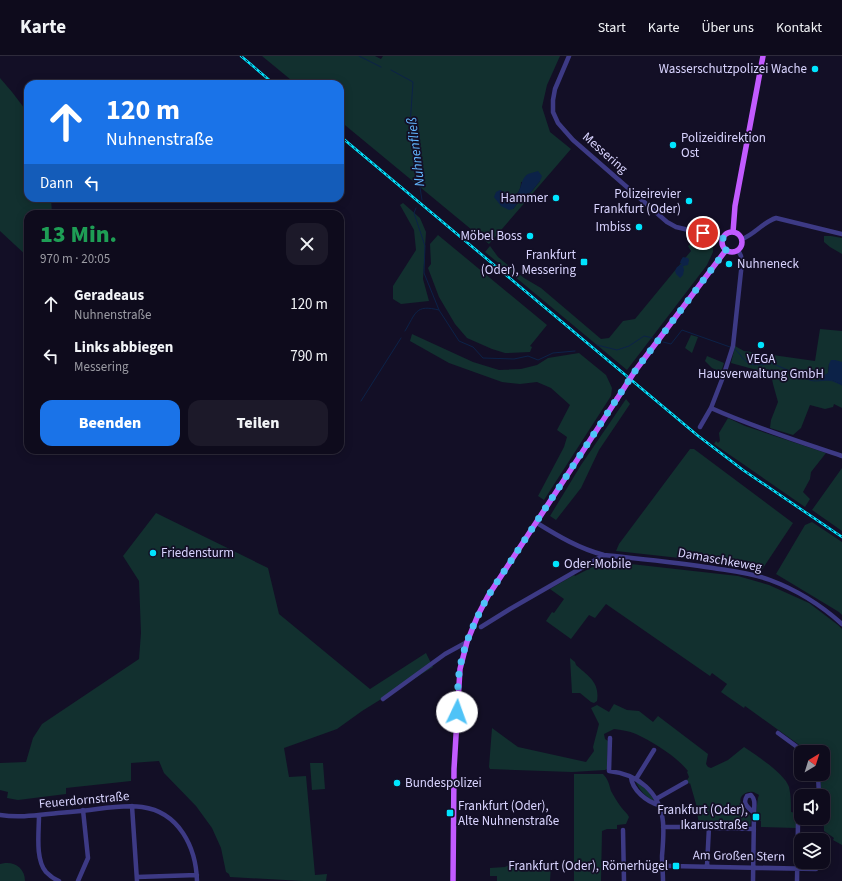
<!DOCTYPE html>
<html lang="de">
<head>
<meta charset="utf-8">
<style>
  :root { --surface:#0e0b1c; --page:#1c1929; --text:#f1f3f6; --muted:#9b9ba3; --line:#2e2b3b; --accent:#1a73e8 }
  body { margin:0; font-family:"Source Sans 3",sans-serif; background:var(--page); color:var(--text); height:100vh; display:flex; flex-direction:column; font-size:15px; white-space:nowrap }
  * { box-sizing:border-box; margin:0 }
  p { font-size:13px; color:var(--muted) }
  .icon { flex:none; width:22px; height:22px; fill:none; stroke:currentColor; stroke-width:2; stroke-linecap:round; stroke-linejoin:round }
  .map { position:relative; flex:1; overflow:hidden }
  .panel { position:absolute; left:24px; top:154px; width:320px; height:244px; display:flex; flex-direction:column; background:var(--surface); border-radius:12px; box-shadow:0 2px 10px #0003,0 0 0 1px var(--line) }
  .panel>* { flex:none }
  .top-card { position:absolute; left:24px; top:24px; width:320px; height:122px; border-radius:12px; box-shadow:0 2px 10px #0003,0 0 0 1px var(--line); background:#1a73e8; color:#fff; overflow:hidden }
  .needle { width:26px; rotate:38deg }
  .fabs { position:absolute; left:794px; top:689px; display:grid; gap:8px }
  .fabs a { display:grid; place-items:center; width:36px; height:36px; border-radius:8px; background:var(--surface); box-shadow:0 2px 10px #0003,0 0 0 1px var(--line); font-size:20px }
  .pin { position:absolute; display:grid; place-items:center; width:34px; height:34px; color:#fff; margin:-17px; border:2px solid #fff; border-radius:50%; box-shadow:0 1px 4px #0007 }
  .me { position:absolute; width:44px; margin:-22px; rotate:3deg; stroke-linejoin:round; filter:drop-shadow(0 0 3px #0008) }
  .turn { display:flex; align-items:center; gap:14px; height:84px; padding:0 16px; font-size:18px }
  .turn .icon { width:52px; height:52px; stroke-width:2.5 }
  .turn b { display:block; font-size:28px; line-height:34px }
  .then { display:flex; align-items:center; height:38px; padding:0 16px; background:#0003; gap:8px; font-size:15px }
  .round { display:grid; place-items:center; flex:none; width:42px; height:42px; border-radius:12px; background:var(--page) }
  .headline { display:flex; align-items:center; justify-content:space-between; height:68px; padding:0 16px }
  h1 { font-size:24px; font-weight:800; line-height:30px; color:#1e9e55 }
  .primary-button { display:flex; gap:8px; margin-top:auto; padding:8px 16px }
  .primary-button a { flex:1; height:46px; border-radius:12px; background:var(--accent); color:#fff; font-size:16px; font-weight:800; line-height:46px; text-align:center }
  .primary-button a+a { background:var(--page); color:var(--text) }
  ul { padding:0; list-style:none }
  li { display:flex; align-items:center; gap:12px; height:52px; padding:0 16px }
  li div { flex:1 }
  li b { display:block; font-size:15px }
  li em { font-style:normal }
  header { display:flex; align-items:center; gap:24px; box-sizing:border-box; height:56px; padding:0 20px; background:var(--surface); border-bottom:1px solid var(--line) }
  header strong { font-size:19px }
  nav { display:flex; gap:22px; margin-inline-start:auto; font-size:14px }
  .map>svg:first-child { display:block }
</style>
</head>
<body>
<header>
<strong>Karte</strong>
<nav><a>Start</a><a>Karte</a><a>Über uns</a><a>Kontakt</a></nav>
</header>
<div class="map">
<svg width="842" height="825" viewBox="0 0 842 825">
  <rect width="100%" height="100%" fill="#130f26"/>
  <!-- green -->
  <path fill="#12302f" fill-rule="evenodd" d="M262 0H375L381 3 383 0H560L547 29 542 51 550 76 571 93 489 188 340 65V28H296ZM540 125 531 136 523 140 513 153 500 134 512 141C519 138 521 132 521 126Z
    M0 22 12 36 28 57V142H51L52 158H28V201L0 175Z
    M403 147 420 162 426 176 423 223 429 245 401 248 393 243V230L416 194 414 174 400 149Z
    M438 179 547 269 530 290 532 291 530 296 505 297 492 293 467 282 455 268 439 241 428 212 431 208 430 188Z
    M824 180H831L842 182V198L830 191 824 186Z
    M692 187H706L713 192V196L707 209 627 314 485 196 490 190 498 201 524 222 541 232 601 283 609 282 623 265 635 263 691 195 688 190Z
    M820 273 842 275V306L829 308 828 317 821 324H832L842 329V352L834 348 833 351 825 353 810 349 801 372 793 379 770 372 771 364 778 346 773 328 771 318 731 307 735 290 744 295 815 305Z
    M412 278 473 306 499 314 521 313 537 309 548 302 579 297 606 319 612 332 611 340 544 444 538 440 564 391 567 381 557 374 570 349 551 332 537 326 520 328 502 326 449 307 410 285Z
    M691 279 698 281 692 297 685 292Z
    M707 300 724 307 721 316 712 312 705 305Z
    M626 343 630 348 599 394 581 432 556 464 550 460 581 409Z
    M728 362 745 370 826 397 811 416 810 423 803 436 810 443 805 451 714 388 716 385 718 387 720 385 719 377Z
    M690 393H694L793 467 761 515 725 507 616 495 619 488Z
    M842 412V475L812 454Z
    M156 457 268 512 279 558 370 633 426 597 433 611 362 655 337 673 284 692 289 721 306 720 315 819 327 818 326 825H303L230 821 229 818 226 816 221 792 212 772 196 750 164 717 159 705 131 707V725L66 732V738L18 744 7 742 8 736 0 734V707L26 706 33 682 42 668 139 603 141 577 139 525 123 500Z
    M812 466 842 486V559L839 556 776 518 805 469Z
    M604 505 738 520 769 529 809 547 838 569 842 573V789L833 784 834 782 824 775 823 740H821C820 728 821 718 825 707L823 706V696H809L745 650 744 652 721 636 727 628 712 617 710 620 606 548 595 562 589 559 571 583 546 565 552 556 554 557 564 543 550 533 574 519 575 520Z
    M570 602 575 606 576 609C588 620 600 626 597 645L594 647 591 646 580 637H572Z
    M614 648 627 654 639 655 653 666 658 660 708 698 706 708 708 711 711 712 728 704 744 691C756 699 785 718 789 731 791 739 791 748 791 756L796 757V772L761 771V765H757L758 757H756L758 742 759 739C757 738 754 736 753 736 747 735 738 740 741 747 744 756 754 756 750 770H718L716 768H713V770H707L703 766 699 770 696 748 690 727 689 728 687 724 689 721 687 716 688 715C676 700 653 686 636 678 629 675 621 674 614 673L604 678 605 683 608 685 607 713 605 714 572 716 490 713 489 711 492 672 518 691 586 706 594 695 593 691 599 668 591 652 597 649 609 656Z
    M310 707H323L325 733 312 734Z
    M574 718H603C608 723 609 728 611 735 614 740 617 746 621 751 624 755 627 757 629 761L626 768 617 769V773H607L602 775 601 825H574Z
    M635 724 648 735 655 746C645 740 640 735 635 724Z
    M5 807C16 806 25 813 25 825H0V808Z
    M511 808 551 809 550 825H497V820H490V812L505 811Z"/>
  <!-- water -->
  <path fill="#0c2248" d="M538 115 542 120 540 125 531 136 523 140 513 153 509 154 501 150 494 141 496 136 500 134 512 141C524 136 518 125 528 118 531 117 535 116 538 115Z
    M683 201 688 202 689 204 688 209 683 210 684 214 683 219 680 222 676 218 675 215 677 211 682 208 680 207 681 204Z
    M749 299 754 300 758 299 763 301 764 306 762 309C757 309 748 305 746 301V300Z
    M831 304H835L842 306V329L832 324H821L819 322 828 317 829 308Z"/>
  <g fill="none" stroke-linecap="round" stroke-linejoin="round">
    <!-- stream -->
    <path stroke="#0c2248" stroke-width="1" d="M359 0 381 11
      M391 14 413 26 410 69 422 144
      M416 152 414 157 425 190 424 217 439 254 459 285 473 291 483 302 514 303 528 300 538 304 553 297 575 295
      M405 275C416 257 415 248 439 254
      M663 286 671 288 682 274 730 291
      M597 289 617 294 629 290 644 280 653 282
      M735 293C743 300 744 310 759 309
      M762 309 771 307 795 317 802 318C811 330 821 322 833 325 836 326 839 328 842 329
      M361 345 401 282"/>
    <!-- minor -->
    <path stroke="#3d3a85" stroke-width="4.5" d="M569 0 555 33 553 44V56L558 67 573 84 667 166 676 171 723 182
      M742 183C755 178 763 166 776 162L842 178
      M711 352C753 371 798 385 842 400
      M700 371 711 352 723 321 733 290 742 206 741 200 738 194
      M537 467C558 480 580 493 604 499 641 503 677 506 713 512 732 515 752 517 770 524 797 534 821 549 842 568
      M481 571 510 553 604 499
      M383 643 445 598 467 586
      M778 677 804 696
      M610 682 609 715C638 718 660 736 663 766 664 777 663 789 662 800 662 809 663 817 663 825
      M818 718 819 740
      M631 721C632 734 647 746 659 749
      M636 723 654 694
      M656 743 686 726
      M132 750 137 825
      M0 759C20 762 38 759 58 757 71 756 84 755 97 753 112 751 128 749 142 751 179 756 196 791 197 825
      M39 759C39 776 35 803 46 816 50 820 54 823 59 825
      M663 771H703
      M715 772 754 773
      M623 774 624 825
      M624 809 816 813
      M707 810 709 771
      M137 821 197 819
      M78 825 88 802 83 754
      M753 825 754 757C754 750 756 744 751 739L747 740C742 748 748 751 754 757
      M797 825 798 767 799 761 801 758"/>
    <!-- major -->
    <path stroke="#c25bff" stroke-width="5.5" d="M733 176 735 150 763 0
      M722 186a10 10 0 1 1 20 0a10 10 0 1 1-20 0Z
      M635 315 726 194
      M453 825 454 713 460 613 467 586 478 559 488 540 617 343"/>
    <defs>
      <path id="rail" d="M241 0 274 28
        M340 80 697 379 743 414 842 481"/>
    </defs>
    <!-- rail casing -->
    <use href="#rail" stroke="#00e5ff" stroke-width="2.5"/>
    <!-- rail -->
    <use href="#rail" stroke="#130f26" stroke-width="1" stroke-dasharray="3" stroke-linecap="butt"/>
    <!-- major-bridge -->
    <path stroke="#c25bff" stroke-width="5.5" d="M617 343 635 315"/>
  </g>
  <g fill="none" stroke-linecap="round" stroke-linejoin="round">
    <!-- route -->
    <path stroke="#4fc3f7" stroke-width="7" stroke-dasharray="0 12.6" d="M457 656C458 642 457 626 460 612 464 587 476 563 488 540L635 315 726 194 723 189V182L703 177"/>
  </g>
  <!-- markers -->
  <g fill="#00e5ff" stroke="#130f26" stroke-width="1.5">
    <circle cx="815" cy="13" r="4"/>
    <circle cx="673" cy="89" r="4"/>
    <circle cx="556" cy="142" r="4"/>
    <circle cx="689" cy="145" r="4"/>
    <circle cx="639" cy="171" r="4"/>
    <circle cx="530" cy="180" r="4"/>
    <rect x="580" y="202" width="8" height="8" rx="2"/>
    <circle cx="729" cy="208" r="4"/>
    <circle cx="761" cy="289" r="4"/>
    <circle cx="153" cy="497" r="4"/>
    <circle cx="556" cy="508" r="4"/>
    <circle cx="397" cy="727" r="4"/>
    <rect x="446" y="753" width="8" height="8" rx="2"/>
    <rect x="752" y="757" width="8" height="8" rx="2"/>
    <rect x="672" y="806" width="8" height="8" rx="2"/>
  </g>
  <g text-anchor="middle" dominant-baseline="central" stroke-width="3.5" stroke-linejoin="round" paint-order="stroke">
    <!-- poi labels -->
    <g font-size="13" fill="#d9d4ff" stroke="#130f26" text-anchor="end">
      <text x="807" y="13">Wasserschutzpolizei Wache</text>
      <text x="681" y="82" text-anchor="start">Polizeidirektion<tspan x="681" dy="15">Ost</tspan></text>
      <text x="681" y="138">Polizeirevier<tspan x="681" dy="15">Frankfurt (Oder)</tspan></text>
      <text x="548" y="142">Hammer</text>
      <text x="631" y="171">Imbiss</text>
      <text x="522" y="180">Möbel Boss</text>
      <text x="576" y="199">Frankfurt<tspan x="576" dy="15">(Oder), Messering</tspan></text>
      <text x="737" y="208" text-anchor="start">Nuhneneck</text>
      <text x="761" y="303" text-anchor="middle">VEGA<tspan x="761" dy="15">Hausverwaltung GmbH</tspan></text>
      <text x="161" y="497" text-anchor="start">Friedensturm</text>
      <text x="564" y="508" text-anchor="start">Oder-Mobile</text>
      <text x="405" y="727" text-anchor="start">Bundespolizei</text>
      <text x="458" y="750" text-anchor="start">Frankfurt (Oder),<tspan x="458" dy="15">Alte Nuhnenstraße</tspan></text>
      <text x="748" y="754">Frankfurt (Oder),<tspan x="748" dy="15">Ikarusstraße</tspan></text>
      <text x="668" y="810">Frankfurt (Oder), Römerhügel</text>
    </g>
    <!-- street labels -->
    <g font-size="13" fill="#d9d4ff" stroke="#130f26">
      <text transform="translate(605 97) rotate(41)">Messering</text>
      <text transform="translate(720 504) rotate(10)">Damaschkeweg</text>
      <text transform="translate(84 744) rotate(-5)">Feuerdornstraße</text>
      <text transform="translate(739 800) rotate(1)">Am Großen Stern</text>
    </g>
    <!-- water labels -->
    <g font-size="14" font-style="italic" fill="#62b6ff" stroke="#130f26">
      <text transform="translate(416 96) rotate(-97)">Nuhnenfließ</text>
    </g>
  </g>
</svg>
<div class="fabs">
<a><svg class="needle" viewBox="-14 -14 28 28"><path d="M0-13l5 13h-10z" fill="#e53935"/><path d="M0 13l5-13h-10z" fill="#9b9ba3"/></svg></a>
<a><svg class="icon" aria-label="sound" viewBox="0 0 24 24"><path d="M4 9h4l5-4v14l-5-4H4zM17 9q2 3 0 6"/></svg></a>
<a><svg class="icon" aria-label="layers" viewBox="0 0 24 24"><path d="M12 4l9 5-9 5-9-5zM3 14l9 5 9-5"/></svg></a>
</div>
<div class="pin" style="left:703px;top:177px;background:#d93025"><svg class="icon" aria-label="arrive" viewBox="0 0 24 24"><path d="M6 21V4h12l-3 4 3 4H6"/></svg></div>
<svg class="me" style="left:457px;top:656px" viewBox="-20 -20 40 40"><circle r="19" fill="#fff"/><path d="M0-13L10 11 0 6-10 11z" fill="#4fc3f7"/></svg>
<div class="top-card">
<div class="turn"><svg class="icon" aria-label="ahead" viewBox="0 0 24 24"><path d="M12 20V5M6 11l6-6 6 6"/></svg><div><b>120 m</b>Nuhnenstraße</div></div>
<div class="then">Dann<svg class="icon" aria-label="left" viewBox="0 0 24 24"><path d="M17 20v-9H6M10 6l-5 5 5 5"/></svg></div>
</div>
<section class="panel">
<div class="headline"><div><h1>13 Min.</h1><p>970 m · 20:05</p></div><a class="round"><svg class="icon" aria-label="close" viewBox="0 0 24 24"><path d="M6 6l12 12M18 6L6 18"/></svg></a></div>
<ul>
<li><svg class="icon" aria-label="ahead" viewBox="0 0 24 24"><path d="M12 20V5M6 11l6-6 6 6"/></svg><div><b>Geradeaus</b><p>Nuhnenstraße</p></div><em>120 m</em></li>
<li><svg class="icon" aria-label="left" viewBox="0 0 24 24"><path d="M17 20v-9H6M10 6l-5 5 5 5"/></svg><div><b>Links abbiegen</b><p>Messering</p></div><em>790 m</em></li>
</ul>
<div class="primary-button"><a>Beenden</a><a>Teilen</a></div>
</section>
</div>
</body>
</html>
